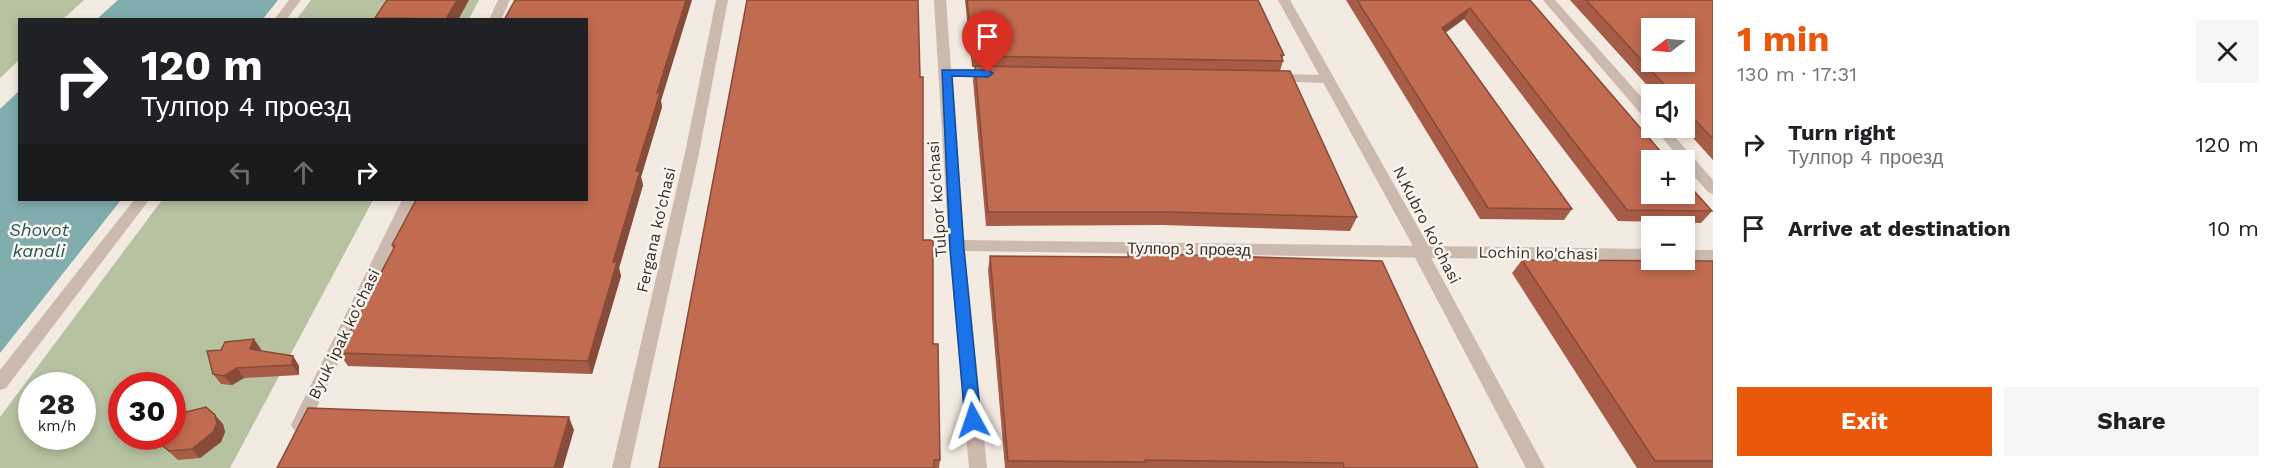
<!DOCTYPE html>
<html lang="en">
<head>
<meta charset="utf-8">
<style>
  :root { --surface:#fff; --page:#f6f6f6; --text:#202124; --muted:#757577; --accent:#ea580c }
  body { margin:0; font-family:"Work Sans",sans-serif; background:var(--page); color:var(--text); height:100vh; display:flex; flex-direction:column; font-size:22px; white-space:nowrap }
  * { box-sizing:border-box; margin:0 }
  p { font-size:20px; color:var(--muted) }
  .icon { flex:none; width:33px; height:33px; fill:none; stroke:currentColor; stroke-width:2; stroke-linecap:round; stroke-linejoin:round }
  .map { position:relative; flex:1; overflow:hidden }
  .details { display:flex; flex-direction:column; background:var(--surface); width:570px }
  .details>* { flex:none }
  .hud { position:absolute; left:18px; top:18px; width:570px; height:183px; border-radius:0px; box-shadow:0 3px 9px #0003; background:#202124; color:#fff; overflow:hidden }
  .needle { width:39px; rotate:254deg }
  .fabs { position:absolute; left:1641px; top:18px; display:grid; gap:12px }
  .fabs a { display:grid; place-items:center; width:54px; height:54px; border-radius:0px; background:var(--surface); box-shadow:0 3px 9px #0003; font-size:30px }
  .speed { position:absolute; left:18px; top:372px; display:flex; gap:12px; font-size:30px; font-weight:700; text-align:center }
  .speed>* { display:grid; place-content:center; width:78px; height:78px; border-radius:50%; background:var(--surface); box-shadow:0 3px 9px #0003; line-height:1 }
  .speed small { font-size:15px; font-weight:400 }
  .speed .limit { border:9px solid #d22; background:#fff; color:#111 }
  .pin { position:absolute; display:grid; place-items:center; width:51px; height:51px; color:#fff; margin:-62px -26px; border-radius:50% 50% 50% 0; rotate:-45deg; box-shadow:0 0 6px #0007 }
  .pin .icon { rotate:45deg }
  .me { position:absolute; width:66px; margin:-33px; rotate:355deg; stroke-linejoin:round; filter:drop-shadow(0 0 4px #0008) }
  .turn { display:flex; align-items:center; gap:21px; height:126px; padding:0 24px; font-size:27px }
  .turn .icon { width:78px; height:78px; stroke-width:2.5 }
  .turn b { display:block; font-size:42px; line-height:51px }
  .lanes { display:flex; align-items:center; height:57px; padding:0 24px; background:#0003; justify-content:center; gap:30px; direction:ltr }
  .lanes .off { opacity:.35 }
  .round { display:grid; place-items:center; flex:none; width:63px; height:63px; border-radius:0px; background:var(--page) }
  .overview { display:flex; align-items:center; justify-content:space-between; height:102px; padding:0 24px }
  h1 { font-size:36px; font-weight:700; line-height:45px; color:var(--accent) }
  .primary-button { display:flex; gap:12px; margin-top:auto; padding:12px 24px }
  .primary-button a { flex:1; height:69px; border-radius:0px; background:var(--accent); color:#fff; font-size:24px; font-weight:700; line-height:69px; text-align:center }
  .primary-button a+a { background:var(--page); color:var(--text) }
  ul { padding:0; list-style:none }
  li { display:flex; align-items:center; gap:18px; height:84px; padding:0 24px }
  li div { flex:1 }
  li b { display:block; font-size:22px }
  li em { font-style:normal }
  main { display:flex; flex:1; min-height:0 }
  .map>svg:first-child { display:block }
</style>
</head>
<body>
<main>
<div class="map">
<svg width="1713" height="468" viewBox="0 0 1713 468">
  <rect width="100%" height="100%" fill="#f3eae1"/>
  <!-- green -->
  <path fill="#b7c2a1" fill-rule="evenodd" d="M0 0H84L63 19 20 20 19 60 0 78Z
    M311 0H479L469 19 296 20Z
    M162 200H373L230 468H0V417ZM32 386H82V436H32ZM122 386H172V436H122Z"/>
  <!-- water -->
  <path fill="#81adaf" d="M118 0H278L263 19H97Z
    M19 91 20 200H121L0 353V109Z"/>
  <g fill="none" stroke-linecap="round" stroke-linejoin="round">
    <!-- pedestrian -->
    <path fill="#cbbaad" fill-rule="evenodd" d="M289 0H301L286 20H274Z
      M134 200H149L6 388 0 390V370Z"/>
    <!-- minor -->
    <path fill="#cbbaad" fill-rule="evenodd" d="M498 0H510L501 20H489Z
      M716 0H728L699 153 630 468H612L685 153Z
      M934 0H946L951 69H994L1000 73 994 77H952L964 240 1652 249V260H1656L1652 261 965 251 987 468H969L949 249Z
      M1543 0H1555L1652 109V122L1647 121Z
      M1273 74 1326 75 1332 79 1326 83 1269 81V75Z
      M1654 128H1667L1713 180V194L1708 192 1684 165V160H1681Z
      M402 200H416L306 430 300 433 294 430 291 425Z
      M1684 250H1713V262L1679 260H1684Z"/>
    <!-- tertiary -->
    <path fill="#cbbaad" fill-rule="evenodd" d="M1278 0H1290L1432 252 1430 256 1545 468H1526L1412 252 1414 248Z"/>
  </g>
  <!-- wall -->
  <path fill="#a65c46" d="M387 0 458 20H376L375 18Z
    M965 0H1258L1284 55 1282 58 1283 61 1280 71 1357 217 1350 231 1163 225 986 226 973 80 975 67H972Z
    M1346 0H1530L1712 211 1701 223 1618 221 1464 19 1446 32 1572 209 1564 220 1480 219Z
    M1570 0H1713V160L1684 128V94H1655Z
    M661 101 662 107 641 177 643 185 619 268 621 276 592 374 348 366 339 353 393 249 392 245Z
    M923 240 940 460 939 468H659Z
    M1128 253 1478 468H1005L988 270 990 256 1127 257Z
    M1522 260 1713 261V468H1637L1512 273Z
    M261 349 260 351 293 356 299 366V375L244 378 232 385 221 384 213 374Z
    M223 424 225 432 221 442 200 458 178 460 162 445Z"/>
  <!-- shaded-wall -->
  <path fill="#874b39" d="M457 0H469L458 20H447L446 19Z
    M686 0H692L661 101 662 107 641 177 643 185 619 268 621 276 592 374 588 361 636 171 657 93Z
    M1470 8 1464 19 1437 39 1442 28Z
    M254 339 261 349 257 359 250 349Z
    M293 356 299 366V375L292 365Z
    M237 368 244 378 232 385 224 376Z
    M215 415 223 424 225 432 221 442 200 458 192 449Z
    M569 417 574 430 563 468H554Z"/>
  <!-- building -->
  <path fill="#c16b51" stroke="#874b39" stroke-width="1.5" fill-rule="evenodd" d="M387 0H457L446 19 375 18Z
    M515 0H686L657 93H660L636 171H640L613 262H617L588 361 339 353 395 246 392 245 416 200H586V20H504Z
    M747 0H918L920 77H923V240H933V344H938L940 460H934V468H659Z
    M967 0H1258L1284 55H1281L1283 61 973 56Z
    M1357 0H1530L1668 160H1652V194H1684V180L1712 211 1627 210 1470 8 1442 28 1572 209 1488 208Z
    M1586 0H1713V139L1684 108V94H1673ZM1652 28H1684V62H1652Z
    M975 66 1290 71 1357 217 1167 212H988Z
    M1128 253 1382 261 1478 468H1344L1343 463 1145 460V462L1008 461 990 256 1129 257Z
    M1522 260 1713 261V461H1655Z
    M254 339 250 349 293 356 292 365 237 368 224 376 213 374 207 351 221 350 225 342Z
    M206 407 215 415 217 423 213 432 192 449 169 451 162 445 161 436H172V422L186 412Z
    M308 408 569 417 554 468H277Z"/>
  <!-- route -->
  <path fill="#1a73e8" stroke="#114b97" stroke-width="1.5" d="M942 70H988L993 73 988 77 952 76 964 249 981 420 979 425H968L965 420 950 249Z"/>
  <g text-anchor="middle" dominant-baseline="central" stroke-width="5" stroke-linejoin="round" paint-order="stroke">
    <!-- street labels -->
    <g font-size="16" fill="#39302b" stroke="#faf4ee">
      <text transform="translate(937 199) rotate(-94)">Tulpor ko'chasi</text>
      <text transform="translate(1427 225) rotate(63)">N.Kubro ko'chasi</text>
      <text transform="translate(656 230) rotate(-77)">Fergana ko'chasi</text>
      <text transform="translate(1189 249) rotate(1)">Тулпор 3 проезд</text>
      <text transform="translate(1538 253) rotate(1)">Lochin ko'chasi</text>
      <text transform="translate(344 334) rotate(-64)">Byuk ipak ko'chasi</text>
    </g>
    <!-- water labels -->
    <g font-size="18" font-style="italic" fill="#22575a" stroke="#faf4ee">
      <text x="39" y="229">Shovot<tspan x="39" dy="21">kanali</tspan></text>
    </g>
  </g>
</svg>
<div class="fabs">
<a><svg class="needle" viewBox="-14 -14 28 28"><path d="M0-13l5 13h-10z" fill="#e53935"/><path d="M0 13l5-13h-10z" fill="#757577"/></svg></a>
<a><svg class="icon" aria-label="sound" viewBox="0 0 24 24"><path d="M4 9h4l5-4v14l-5-4H4zM17 9q2 3 0 6"/></svg></a>
<a>+</a>
<a>−</a>
</div>
<div class="speed"><div>28<small>km/h</small></div><div class="limit">30</div></div>
<div class="pin" style="left:988px;top:73px;background:#d93025"><svg class="icon" aria-label="arrive" viewBox="0 0 24 24"><path d="M6 21V4h12l-3 4 3 4H6"/></svg></div>
<svg class="me" style="left:973px;top:420px" viewBox="-20 -20 40 40"><path d="M0-17L14 15 0 8-14 15z" fill="#1a73e8" stroke="#fff" stroke-width="4"/></svg>
<div class="hud">
<div class="turn"><svg class="icon" aria-label="right" viewBox="0 0 24 24"><path d="M7 20v-9h11M14 6l5 5-5 5"/></svg><div><b>120 m</b>Тулпор 4 проезд</div></div>
<div class="lanes"><svg class="icon off" aria-label="left" viewBox="0 0 24 24"><path d="M17 20v-9H6M10 6l-5 5 5 5"/></svg><svg class="icon off" aria-label="ahead" viewBox="0 0 24 24"><path d="M12 20V5M6 11l6-6 6 6"/></svg><svg class="icon" aria-label="right" viewBox="0 0 24 24"><path d="M7 20v-9h11M14 6l5 5-5 5"/></svg></div>
</div>
</div>
<section class="details">
<div class="overview"><div><h1>1 min</h1><p>130 m · 17:31</p></div><a class="round"><svg class="icon" aria-label="close" viewBox="0 0 24 24"><path d="M6 6l12 12M18 6L6 18"/></svg></a></div>
<ul>
<li><svg class="icon" aria-label="right" viewBox="0 0 24 24"><path d="M7 20v-9h11M14 6l5 5-5 5"/></svg><div><b>Turn right</b><p>Тулпор 4 проезд</p></div><em>120 m</em></li>
<li><svg class="icon" aria-label="arrive" viewBox="0 0 24 24"><path d="M6 21V4h12l-3 4 3 4H6"/></svg><div><b>Arrive at destination</b></div><em>10 m</em></li>
</ul>
<div class="primary-button"><a>Exit</a><a>Share</a></div>
</section>
</main>
</body>
</html>
